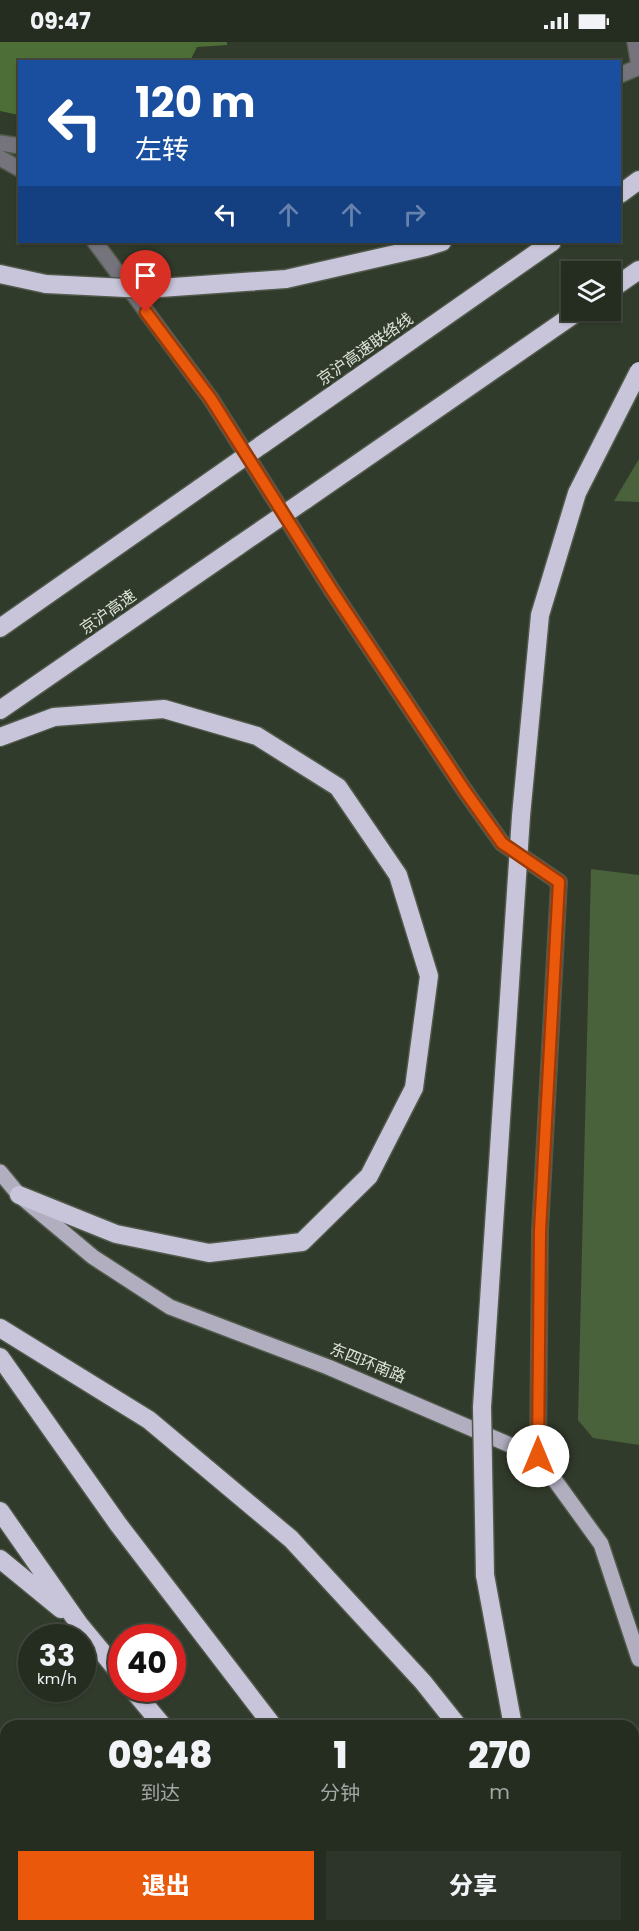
<!DOCTYPE html>
<html lang="zh">
<head>
<meta charset="utf-8">
<style>
  :root { --surface:#252c20; --page:#2d3429; --text:#f1f3f6; --muted:#a3a7a5; --line:#42483e; --accent:#ea580c }
  body { margin:0; font-family:Poppins,"Noto Sans SC",sans-serif; background:var(--page); color:var(--text); height:100vh; display:flex; flex-direction:column; font-size:22px; white-space:nowrap }
  * { box-sizing:border-box; margin:0 }
  p { font-size:20px; color:var(--muted) }
  .icon { flex:none; width:33px; height:33px; fill:none; stroke:currentColor; stroke-width:2; stroke-linecap:round; stroke-linejoin:round }
  .map { position:relative; flex:1; overflow:hidden }
  .drawer { position:absolute; left:0px; top:1678px; width:639px; height:212px; display:flex; flex-direction:column; background:var(--surface); border-radius:18px 18px 0 0; box-shadow:0 2px 4px #0004,0 0 0 2px var(--line) }
  .drawer>* { flex:none }
  .guide { position:absolute; left:18px; top:18px; width:603px; height:183px; border-radius:0px; box-shadow:0 2px 4px #0004,0 0 0 2px var(--line); background:#1a4fa0; color:#fff; overflow:hidden }
  .buttons { position:absolute; left:561px; top:219px; display:grid; gap:12px }
  .buttons a { display:grid; place-items:center; width:60px; height:60px; border-radius:0px; background:var(--surface); box-shadow:0 2px 4px #0004,0 0 0 2px var(--line); font-size:30px }
  .speed { position:absolute; left:18px; top:1582px; display:flex; gap:12px; font-size:30px; font-weight:700; text-align:center }
  .speed>* { display:grid; place-content:center; width:78px; height:78px; border-radius:50%; background:var(--surface); box-shadow:0 2px 4px #0004,0 0 0 2px var(--line); line-height:1 }
  .speed small { font-size:15px; font-weight:400 }
  .speed .limit { border:9px solid #d22; background:#fff; color:#111 }
  .pin { position:absolute; display:grid; place-items:center; width:51px; height:51px; color:#fff; margin:-62px -26px; border-radius:50% 50% 50% 0; rotate:-45deg; box-shadow:0 0 6px #0007 }
  .pin .icon { rotate:45deg }
  .me { position:absolute; width:66px; margin:-33px; rotate:0deg; stroke-linejoin:round; filter:drop-shadow(0 0 4px #0008) }
  .turn { display:flex; align-items:center; gap:21px; height:126px; padding:0 18px; font-size:27px }
  .turn .icon { width:78px; height:78px; stroke-width:2.5 }
  .turn b { display:block; font-size:42px; line-height:51px }
  .lanes { display:flex; align-items:center; height:57px; padding:0 18px; background:#0003; justify-content:center; gap:30px; direction:ltr }
  .lanes .off { opacity:.35 }
  .eta { display:flex; justify-content:space-evenly; align-items:center; height:102px; text-align:center }
  .eta b { font-size:36px; font-weight:800; line-height:42px }
  .cta { display:flex; gap:12px; margin-top:auto; padding:12px 18px }
  .cta a { flex:1; height:69px; border-radius:0px; background:var(--accent); color:#fff; font-size:24px; font-weight:800; line-height:69px; text-align:center }
  .cta a+a { background:var(--page); color:var(--text) }
  .status { display:flex; justify-content:space-between; align-items:center; height:42px; padding:0 30px; background:var(--surface); direction:ltr }
  .status svg { height:16px; fill:currentColor }
  .map>svg:first-child { display:block }
</style>
</head>
<body>
<div class="status"><b>09:47</b><svg viewBox="0 0 49 12"><path d="M0 12V9h3v3zM5 12V6h3v6zM10 12V3h3v9zM15 12V0h3v12zM26 1h20v11H26zM47 4h2v5h-2z"/></svg></div>
<div class="map">
<svg width="639" height="1889" viewBox="0 0 639 1889">
  <rect width="100%" height="100%" fill="#313b2b"/>
  <!-- green -->
  <path fill="#4a623b" d="M639 417V460L614 459Z
    M591 827 639 833V1403L593 1396 578 1378Z"/>
  <!-- forest -->
  <path fill="#4d6e37" d="M0 0H227V3L197 5 190 19 20 20 19 73 0 69Z"/>
  <g fill="none" stroke-linecap="round" stroke-linejoin="round">
    <defs>
      <path id="minor" d="M635 0 639 24
        M620 33 639 25
        M0 101 20 104
        M0 116 20 127
        M95 200 211 357 331 547 465 749 502 801 559 840 540 1189 538 1415"/>
      <path id="major" d="M0 1130 19 1153 93 1215 170 1265 328 1325 538 1415 601 1502 639 1617"/>
      <path id="highway" d="M620 152 639 138
        M0 232 46 242
        M146 247 286 237 426 205 442 200
        M610 248 639 228
        M260 404 552 200
        M305 458 580 268
        M0 586 200 446
        M0 668 238 504
        M0 695 54 675 164 667 257 694 338 745 398 833 429 934 414 1046 369 1134 302 1200 209 1211 116 1192 19 1153
        M0 1286 149 1378 291 1497 423 1640 458 1684
        M0 1315 118 1482 273 1684
        M0 1469 79 1582 122 1634
        M0 1517 61 1567
        M485 1533 513 1684
        M132 1647 163 1684
        M324 1884 328 1889
        M434 1884 438 1889
        M609 1884 612 1889"/>
    </defs>
    <!-- minor casing -->
    <use href="#minor" stroke="#50594a" stroke-width="18"/>
    <!-- major casing -->
    <use href="#major" stroke="#50594a" stroke-width="18"/>
    <!-- highway casing -->
    <use href="#highway" stroke="#50594a" stroke-width="21"/>
    <!-- minor -->
    <use href="#minor" stroke="#75737c" stroke-width="15"/>
    <!-- major -->
    <use href="#major" stroke="#b1aec0" stroke-width="15"/>
    <!-- highway -->
    <use href="#highway" stroke="#c8c5db" stroke-width="18"/>
    <defs>
      <path id="highway-bridge" d="M46 242 146 247
        M200 446 260 404
        M238 504 305 458
        M485 1533 482 1365 521 774 540 573 577 451 639 329"/>
    </defs>
    <!-- highway-bridge casing -->
    <use href="#highway-bridge" stroke="#50594a" stroke-width="21" stroke-linecap="butt"/>
    <!-- highway-bridge -->
    <use href="#highway-bridge" stroke="#c8c5db" stroke-width="18"/>
  </g>
  <g fill="none" stroke-linecap="round" stroke-linejoin="round">
    <defs>
      <path id="route" d="M146 270 211 357 331 547 465 749 502 801 559 840 540 1189 538 1414"/>
    </defs>
    <!-- route casing -->
    <use href="#route" stroke="#983908" stroke-width="15"/>
    <!-- route -->
    <use href="#route" stroke="#ea580c" stroke-width="10"/>
  </g>
  <g text-anchor="middle" dominant-baseline="central" stroke-width="6" stroke-linejoin="round" paint-order="stroke">
    <!-- street labels -->
    <g font-size="16" fill="#dce2d8" stroke="#313b2b">
      <text transform="translate(365 307) rotate(-35)">京沪高速联络线</text>
      <text transform="translate(108 570) rotate(-35)">京沪高速</text>
      <text transform="translate(368 1321) rotate(22)">东四环南路</text>
    </g>
  </g>
</svg>
<div class="buttons">
<a><svg class="icon" aria-label="layers" viewBox="0 0 24 24"><path d="M12 4l9 5-9 5-9-5zM3 14l9 5 9-5"/></svg></a>
</div>
<div class="speed"><div>33<small>km/h</small></div><div class="limit">40</div></div>
<div class="pin" style="left:146px;top:270px;background:#d93025"><svg class="icon" aria-label="arrive" viewBox="0 0 24 24"><path d="M6 21V4h12l-3 4 3 4H6"/></svg></div>
<svg class="me" style="left:538px;top:1414px" viewBox="-20 -20 40 40"><circle r="19" fill="#fff"/><path d="M0-13L10 11 0 6-10 11z" fill="#ea580c"/></svg>
<div class="guide">
<div class="turn"><svg class="icon" aria-label="left" viewBox="0 0 24 24"><path d="M17 20v-9H6M10 6l-5 5 5 5"/></svg><div><b>120 m</b>左转</div></div>
<div class="lanes"><svg class="icon" aria-label="left" viewBox="0 0 24 24"><path d="M17 20v-9H6M10 6l-5 5 5 5"/></svg><svg class="icon off" aria-label="ahead" viewBox="0 0 24 24"><path d="M12 20V5M6 11l6-6 6 6"/></svg><svg class="icon off" aria-label="ahead" viewBox="0 0 24 24"><path d="M12 20V5M6 11l6-6 6 6"/></svg><svg class="icon off" aria-label="right" viewBox="0 0 24 24"><path d="M7 20v-9h11M14 6l5 5-5 5"/></svg></div>
</div>
<section class="drawer">
<div class="eta">
<div><b>09:48</b><p>到达</p></div>
<div><b>1</b><p>分钟</p></div>
<div><b>270</b><p>m</p></div>
</div>
<div class="cta"><a>退出</a><a>分享</a></div>
</section>
</div>
</body>
</html>
